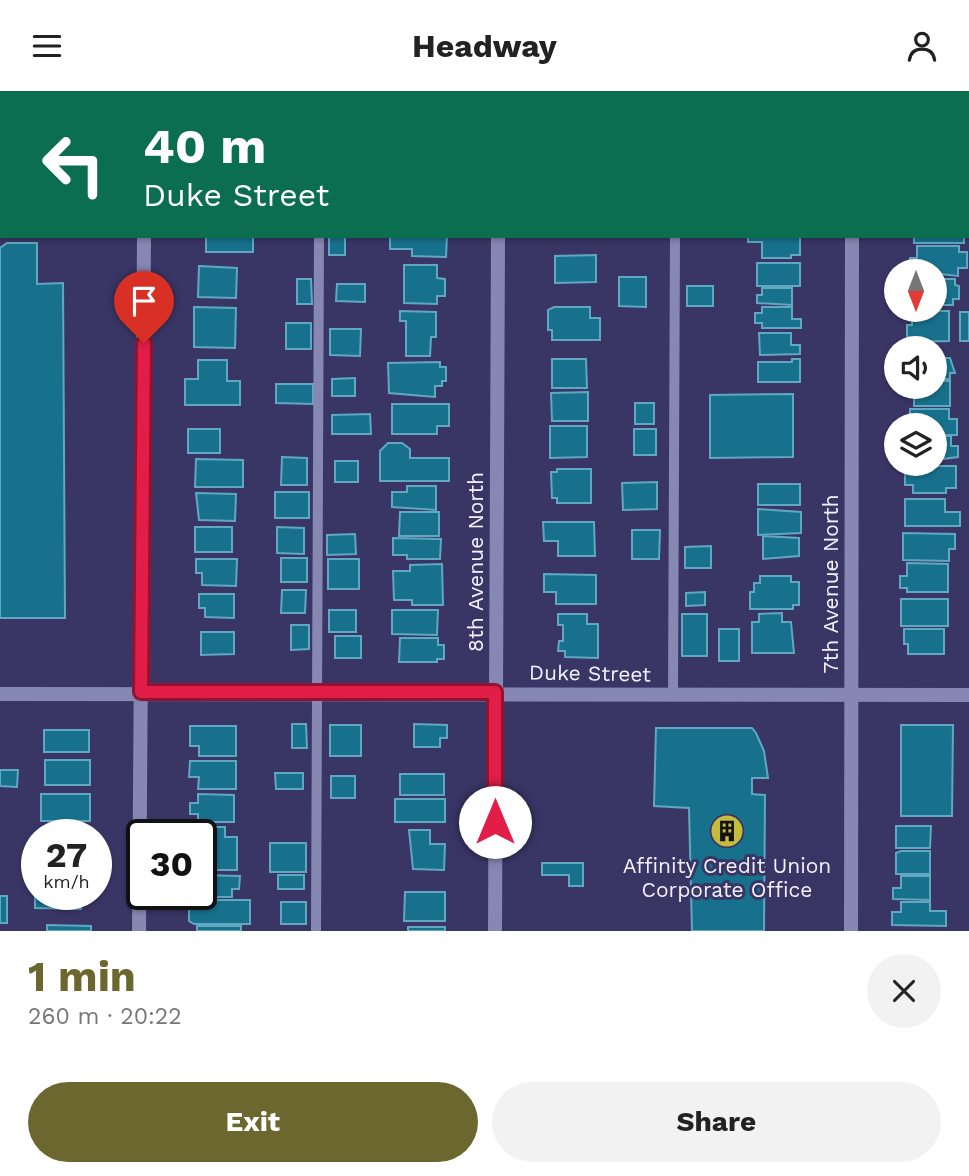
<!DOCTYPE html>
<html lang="en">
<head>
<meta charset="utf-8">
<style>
  :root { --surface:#fff; --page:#f2f2f2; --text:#222; --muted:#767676; --accent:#6c672e }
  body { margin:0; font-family:"Work Sans",sans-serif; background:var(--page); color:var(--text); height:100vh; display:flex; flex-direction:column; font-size:26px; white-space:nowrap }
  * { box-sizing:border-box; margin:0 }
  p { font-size:23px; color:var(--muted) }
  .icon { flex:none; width:38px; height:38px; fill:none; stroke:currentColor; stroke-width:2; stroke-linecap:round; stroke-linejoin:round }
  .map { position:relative; height:840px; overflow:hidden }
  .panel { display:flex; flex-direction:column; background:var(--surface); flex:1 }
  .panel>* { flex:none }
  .hud { position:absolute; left:0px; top:0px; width:970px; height:147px; box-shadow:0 2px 5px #0004; background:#0b6e4f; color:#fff; overflow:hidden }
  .needle { width:46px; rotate:180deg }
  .fabs { position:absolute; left:884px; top:168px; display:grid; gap:14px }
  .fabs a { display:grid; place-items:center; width:63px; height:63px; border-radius:50%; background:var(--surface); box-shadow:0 2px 5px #0004; font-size:35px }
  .speed { position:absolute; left:21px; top:728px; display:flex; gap:14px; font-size:35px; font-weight:700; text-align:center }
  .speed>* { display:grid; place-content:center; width:91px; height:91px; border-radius:50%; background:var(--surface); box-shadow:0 2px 5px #0004; line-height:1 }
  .speed small { font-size:18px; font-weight:400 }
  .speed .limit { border:4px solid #111; border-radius:10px; background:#fff; color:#111 }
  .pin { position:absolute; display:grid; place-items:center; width:60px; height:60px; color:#fff; margin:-72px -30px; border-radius:50% 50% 50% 0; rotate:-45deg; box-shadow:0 0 7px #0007 }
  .pin .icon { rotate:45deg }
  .me { position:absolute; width:77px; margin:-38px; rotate:0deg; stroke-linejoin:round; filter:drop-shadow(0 0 5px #0008) }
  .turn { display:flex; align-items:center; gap:24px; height:147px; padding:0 28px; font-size:32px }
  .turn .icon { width:91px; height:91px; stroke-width:2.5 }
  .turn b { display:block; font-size:49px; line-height:60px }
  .round { display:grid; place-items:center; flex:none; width:74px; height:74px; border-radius:37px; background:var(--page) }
  .headline { display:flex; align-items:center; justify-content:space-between; height:119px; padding:0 28px }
  h1 { font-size:42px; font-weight:700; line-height:52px; color:var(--accent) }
  .primary-button { display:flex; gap:14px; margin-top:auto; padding:14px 28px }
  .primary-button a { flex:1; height:80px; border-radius:42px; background:var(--accent); color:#fff; font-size:28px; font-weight:700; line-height:80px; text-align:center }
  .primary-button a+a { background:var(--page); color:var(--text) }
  header { display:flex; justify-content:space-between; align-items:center; height:91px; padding:0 28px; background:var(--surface); font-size:32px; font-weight:700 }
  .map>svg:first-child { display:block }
</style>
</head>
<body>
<header><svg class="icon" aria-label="menu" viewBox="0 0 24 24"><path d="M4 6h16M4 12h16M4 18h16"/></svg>Headway<svg class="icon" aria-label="person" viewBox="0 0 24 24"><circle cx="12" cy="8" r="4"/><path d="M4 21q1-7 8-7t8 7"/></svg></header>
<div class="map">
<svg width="969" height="840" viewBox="0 0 969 840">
  <rect width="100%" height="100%" fill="#393666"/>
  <!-- building -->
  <path fill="#17718d" stroke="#61a7c2" stroke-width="2" d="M206 145H253V161H206Z
    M329 145H345V164H329Z
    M390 145H447L446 166 412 165V158H390Z
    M748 145H800V164H791V167H762V151H748Z
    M914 145H964V152H914Z
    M7 152H37V193L63 192 65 527H0V157Z
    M917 155H959V161H967V177H958V185L910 180V167H917Z
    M596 164V191L555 192V165Z
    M757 172H800V195H757Z
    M404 174H437V187L445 188V205H437V213L404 212Z
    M199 175 237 177 236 207 198 206Z
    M619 186H646V216L619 215Z
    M297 188H311L312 213H297Z
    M934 188H955V194L959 195V208H953V214H934Z
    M337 193H365V211L336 210Z
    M687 195H713V215H687Z
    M762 197H792V214L757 212V204H762Z
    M194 216 236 217 235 257 194 256Z
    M554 216H590V227H600V249H552V239H548V219Z
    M762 216H792V228H801V237H762V232H755V222H762Z
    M400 220 436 221V246H431L430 265H406V230H400Z
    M912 220H949V250L907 251V234H912Z
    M960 221H969V250H960Z
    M286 232H311V258H286Z
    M330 238H361L360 265 330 264Z
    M759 242H791V254H800V263L760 264Z
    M934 267H950L955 282H950V288H934Z
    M552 268H586L587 297H552Z
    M792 268H800V291H758V271H792Z
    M198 269H227V290H240V314H185V288H198Z
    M440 271V276H446V290H442V295H435V306L389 302 388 272Z
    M355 287V305H332V288Z
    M934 290H950V315H914V296H934Z
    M276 293H313V313L276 312Z
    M588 301V330H552L551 302Z
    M793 303V366L710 367V304Z
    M635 312H654V333H635Z
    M392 313H449V335H437V343H392Z
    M910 318H949V328H957V344H934V334H910Z
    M370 323 371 343H332V324Z
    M550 335H587V366L550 367Z
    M188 338H220V362H188Z
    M634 338H656V364H634Z
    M934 345H951V355H958V366L934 369Z
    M388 352H402L410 358V367H449V390H380V360Z
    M282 366 307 367V394H281Z
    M196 368 243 369V396H195Z
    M335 370H358V391H335Z
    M905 375H956V397H946V402H913V394H905Z
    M557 378H591V412H557V407H552L551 381H557Z
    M657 391V418L623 419 622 392Z
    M758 393H800V414H758Z
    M407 395H436V419L392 416V401H407Z
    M275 401H309V427H275Z
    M196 402 236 403 235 430 199 429Z
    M905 408H945V421H960V435H905Z
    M758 418 801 421V442L758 444Z
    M400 421H439V445H399Z
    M543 431H594L595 465H558V450H544Z
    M195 436H232V461H195Z
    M277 436 304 437V463L277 462Z
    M632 439H660L659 468H632Z
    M903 442 955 443V458H949V470L903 469Z
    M355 443 356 463 327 464V444Z
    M763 445 799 447V465L763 468Z
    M393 447 441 448 440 468H407V464H393Z
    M711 455V477H685V456Z
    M281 467H307V491H281Z
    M196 468H237L236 495 202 494V482H196Z
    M328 468H359V498H328Z
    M907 472 948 473V501H907V497H900V485H907Z
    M442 473 443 514H412V509H394L393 480H410V474Z
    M544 483 596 484V513H556V501H544Z
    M760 485H791V491H799V514H793V518H750V501H754V492H760Z
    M282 499H306L305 522H281Z
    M705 501V514L686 515V502Z
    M199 503H234V527L205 526V517H199Z
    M901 508H948V535H901Z
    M329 519H356V541H329Z
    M392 519H438L437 544 392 543Z
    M782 522V531H791L794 562H752V531H759V523Z
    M558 523H587V533H598V567L565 566V560H558L559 550H563V534H558Z
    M682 523H707V565H682Z
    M291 534H309V558L291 559Z
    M719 538H739V570H719Z
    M904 538H944V563H908V553H904Z
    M201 541H234V563L201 564Z
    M335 545H361V567H335Z
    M400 547H438V554H444V568H437V571H399Z
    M292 633H306L307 657H292Z
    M414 633 447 634V647H440V656H414Z
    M330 634H361V665H330Z
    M901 634H953L952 725H901Z
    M190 635H236V665H199V655H190Z
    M656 637H752L756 642 764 660 768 687H752V703L765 704 764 840H692L689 717 654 715Z
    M44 639H89V661H44Z
    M45 669H90V694H45Z
    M190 670H236V698H198L199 686H189Z
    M0 679H18L17 696 0 695Z
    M275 682H303V698H276Z
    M400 683H444V704H400Z
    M331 685H355V707H331Z
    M41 703H90V730H41Z
    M198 703 234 704V731H198V723H190V712H198Z
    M395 708H445V731H395Z
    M896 735H931L930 757H896Z
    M200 736H225V746H237V779H201Z
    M409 739H430V753H445L444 779 413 778Z
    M270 752H306V781H270Z
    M901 760H930V783H896V762Z
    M542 772H583V795H569V784H542Z
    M201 784 240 785 239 798H232V806H189V803H201Z
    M278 784H304V798H278Z
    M901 785H930V809L893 808V797H901Z
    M405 801H445V830H404Z
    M35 802 86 803V810H81V818L35 817Z
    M0 805H7V832H0Z
    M195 809H250V833H194L189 830V812H195Z
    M281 811H306V833H281Z
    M901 811H930V820H946V835L892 834V821H901Z
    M47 834 91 835V840H47Z
    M197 835H241V840H197Z
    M408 836H445V840H408Z"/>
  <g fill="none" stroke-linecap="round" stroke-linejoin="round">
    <!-- service -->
    <path stroke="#8787b4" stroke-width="10" d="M676 0V2
      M320 2V0
      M673 604 675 145
      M316 840 319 145"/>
    <!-- minor -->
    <path stroke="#8787b4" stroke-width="14" d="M145 0V2
      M499 2V0
      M0 23H2
      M968 29H969
      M0 603 969 604
      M139 840 144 145
      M495 840 498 145"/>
    <!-- tertiary -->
    <path stroke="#8787b4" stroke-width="14" d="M852 0V2
      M851 840 852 145"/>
  </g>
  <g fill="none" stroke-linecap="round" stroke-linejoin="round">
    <defs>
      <path id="route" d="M144 252 141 601H495V731"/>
    </defs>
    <!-- route casing -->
    <use href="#route" stroke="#92132f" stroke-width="18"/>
    <!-- route -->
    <use href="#route" stroke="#e11d48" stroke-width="12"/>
  </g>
  <!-- icons -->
  <defs>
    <symbol id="building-disc" viewBox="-11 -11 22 22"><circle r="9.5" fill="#c6bc3c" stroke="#393666"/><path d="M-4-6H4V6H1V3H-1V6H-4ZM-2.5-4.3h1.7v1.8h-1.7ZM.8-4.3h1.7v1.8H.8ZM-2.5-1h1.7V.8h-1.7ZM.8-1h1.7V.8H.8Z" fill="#111"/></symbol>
  </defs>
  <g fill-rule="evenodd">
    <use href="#building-disc" x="708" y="721" width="38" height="38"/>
  </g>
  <g text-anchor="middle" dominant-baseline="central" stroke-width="6" stroke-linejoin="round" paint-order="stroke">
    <!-- street labels -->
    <g font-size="21" fill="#f2f2fe" stroke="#393666">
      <text transform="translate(475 471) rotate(-90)">8th Avenue North</text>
      <text transform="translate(830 493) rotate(-90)">7th Avenue North</text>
      <text transform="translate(590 582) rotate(1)">Duke Street</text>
    </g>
    <!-- poi labels -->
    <g font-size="21" fill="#f2f2fe" stroke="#393666">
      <text x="727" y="774">Affinity Credit Union<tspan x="727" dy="24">Corporate Office</tspan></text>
    </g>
  </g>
</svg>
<div class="fabs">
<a><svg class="needle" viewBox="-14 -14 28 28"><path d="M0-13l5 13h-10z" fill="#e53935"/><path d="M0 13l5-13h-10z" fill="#767676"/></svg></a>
<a><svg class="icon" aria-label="sound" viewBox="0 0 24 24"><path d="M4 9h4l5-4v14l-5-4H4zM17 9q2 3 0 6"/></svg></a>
<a><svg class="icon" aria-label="layers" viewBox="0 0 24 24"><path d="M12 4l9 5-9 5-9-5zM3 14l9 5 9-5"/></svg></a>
</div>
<div class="speed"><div>27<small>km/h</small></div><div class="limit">30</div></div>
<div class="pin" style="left:144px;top:252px;background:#d93025"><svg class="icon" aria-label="arrive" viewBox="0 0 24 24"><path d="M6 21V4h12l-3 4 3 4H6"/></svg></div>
<svg class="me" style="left:495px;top:731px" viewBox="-20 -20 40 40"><circle r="19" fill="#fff"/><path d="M0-13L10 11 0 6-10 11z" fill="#e11d48"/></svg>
<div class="hud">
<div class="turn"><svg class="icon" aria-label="left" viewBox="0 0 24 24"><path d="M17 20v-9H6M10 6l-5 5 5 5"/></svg><div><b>40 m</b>Duke Street</div></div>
</div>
</div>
<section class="panel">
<div class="headline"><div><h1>1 min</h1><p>260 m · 20:22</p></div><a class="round"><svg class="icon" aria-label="close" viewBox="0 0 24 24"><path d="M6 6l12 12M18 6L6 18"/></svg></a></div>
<div class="primary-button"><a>Exit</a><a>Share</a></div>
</section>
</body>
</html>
